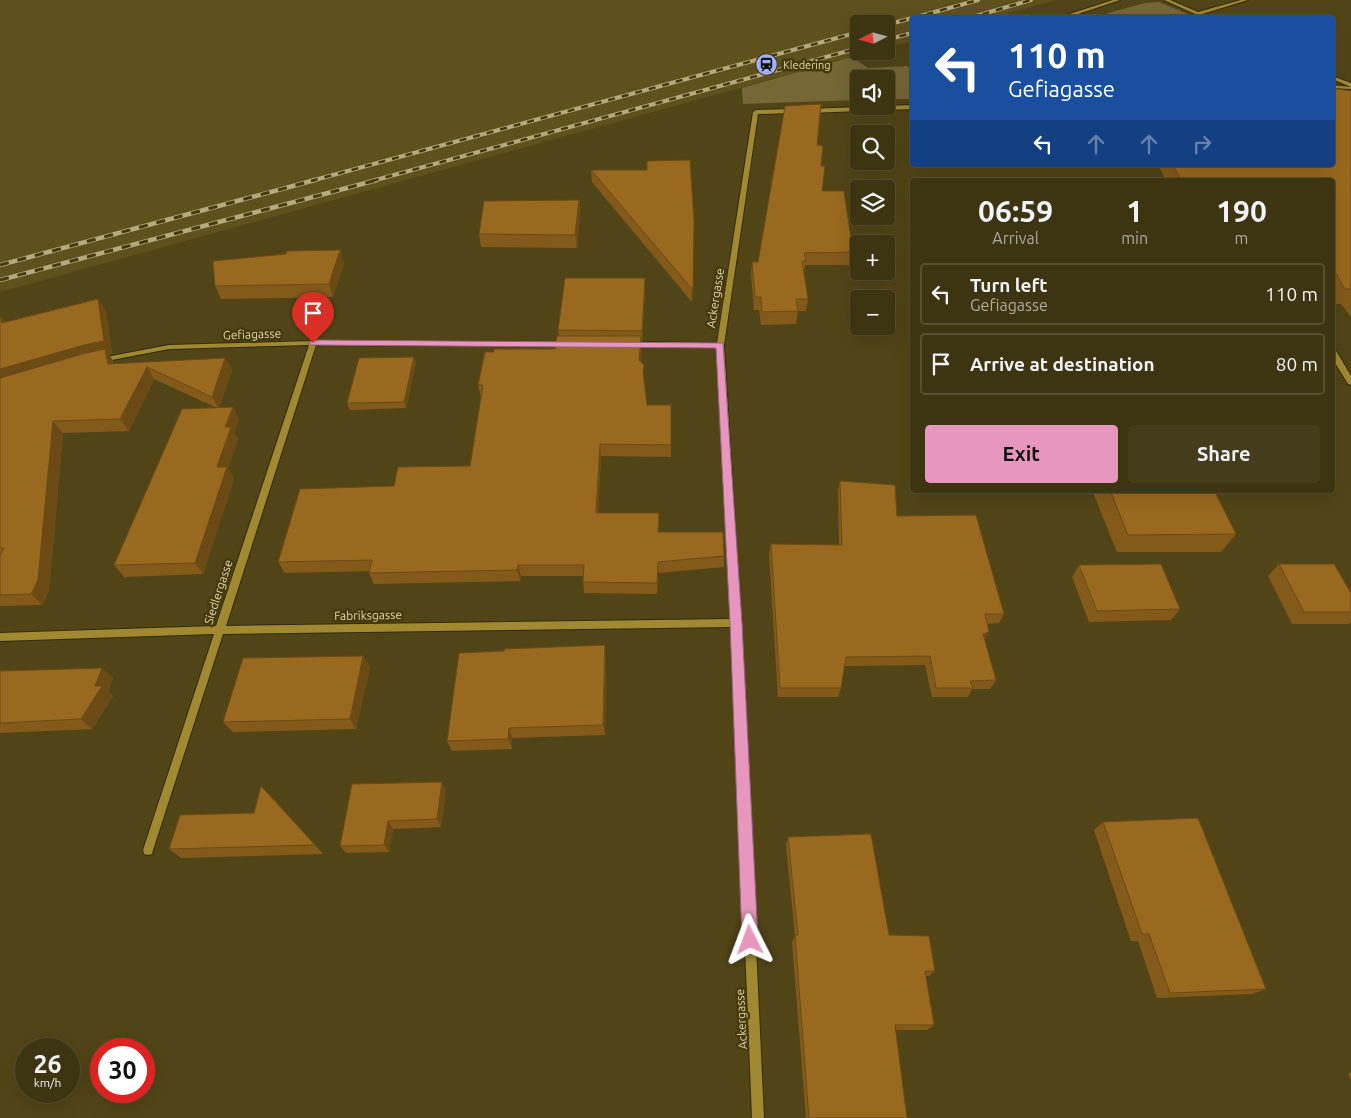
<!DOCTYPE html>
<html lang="en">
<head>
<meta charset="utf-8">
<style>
  :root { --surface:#3d3411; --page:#443c1a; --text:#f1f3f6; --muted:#adaa9f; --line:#564f31; --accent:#e797bd }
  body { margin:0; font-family:Ubuntu,sans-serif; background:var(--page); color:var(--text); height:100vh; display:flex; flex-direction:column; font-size:19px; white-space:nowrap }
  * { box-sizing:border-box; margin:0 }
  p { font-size:16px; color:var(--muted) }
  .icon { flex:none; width:28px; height:28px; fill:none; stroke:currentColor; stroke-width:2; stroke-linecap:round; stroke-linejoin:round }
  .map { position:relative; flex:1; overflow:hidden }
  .panel { position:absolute; left:910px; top:178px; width:425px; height:315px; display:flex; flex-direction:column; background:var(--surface); border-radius:5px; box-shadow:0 5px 20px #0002,0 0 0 1px var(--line) }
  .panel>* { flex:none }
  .hud { position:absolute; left:910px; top:15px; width:425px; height:152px; border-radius:5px; box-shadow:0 5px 20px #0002,0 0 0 1px var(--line); background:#1a4fa0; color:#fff; overflow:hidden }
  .needle { width:32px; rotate:264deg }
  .controls { position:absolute; left:850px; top:15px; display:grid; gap:10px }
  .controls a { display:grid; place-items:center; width:45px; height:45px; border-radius:5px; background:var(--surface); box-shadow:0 5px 20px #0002,0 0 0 1px var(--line); font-size:25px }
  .speed { position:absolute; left:15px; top:1038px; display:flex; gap:10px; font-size:25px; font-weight:700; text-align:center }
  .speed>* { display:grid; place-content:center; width:65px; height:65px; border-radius:50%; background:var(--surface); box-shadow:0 5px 20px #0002,0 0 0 1px var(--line); line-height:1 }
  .speed small { font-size:12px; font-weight:400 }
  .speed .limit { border:8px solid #d22; background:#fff; color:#111 }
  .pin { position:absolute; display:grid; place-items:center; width:42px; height:42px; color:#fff; margin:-51px -21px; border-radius:50% 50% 50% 0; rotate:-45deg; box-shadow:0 0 5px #0007 }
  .pin .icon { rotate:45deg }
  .me { position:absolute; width:55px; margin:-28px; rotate:357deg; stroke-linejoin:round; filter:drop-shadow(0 0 4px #0008) }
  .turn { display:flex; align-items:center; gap:18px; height:105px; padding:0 15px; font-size:22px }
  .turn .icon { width:65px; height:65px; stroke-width:2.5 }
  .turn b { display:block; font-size:35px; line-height:42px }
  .lanes { display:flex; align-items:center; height:48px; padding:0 15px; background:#0003; justify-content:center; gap:25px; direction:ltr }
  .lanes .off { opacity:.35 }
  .eta { display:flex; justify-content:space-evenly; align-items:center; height:85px; text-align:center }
  .eta b { font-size:30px; font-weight:700; line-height:35px }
  .action { display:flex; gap:10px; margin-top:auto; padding:10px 15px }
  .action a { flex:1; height:58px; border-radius:5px; background:var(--accent); color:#111; font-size:20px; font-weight:700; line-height:58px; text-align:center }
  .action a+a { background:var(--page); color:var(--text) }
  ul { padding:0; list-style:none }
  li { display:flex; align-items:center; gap:15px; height:62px; margin:0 10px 8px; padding:0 5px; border:2px solid var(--line); border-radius:5px }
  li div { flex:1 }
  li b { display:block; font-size:19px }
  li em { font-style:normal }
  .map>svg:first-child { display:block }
</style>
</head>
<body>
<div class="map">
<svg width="1351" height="1118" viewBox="0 0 1351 1118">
  <rect width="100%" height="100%" fill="#514517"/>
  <!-- built -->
  <path fill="#5f511e" d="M0 0H1056L995 17 912 18V41L886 48V24H859V51H874L0 292Z"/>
  <!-- green -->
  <path fill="#756736" d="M1159 2 1195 17H1094L1145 3Z
    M852 57 868 68 907 66 912 70V99H886V79H859V100L743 104 742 88Z"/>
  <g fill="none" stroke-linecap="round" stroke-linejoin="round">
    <defs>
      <path id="minor" d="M1113 0H1120L1066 18H1057Z
        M1164 0H1170L1198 12 1241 0H1248L1202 14 1204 16 1202 17Z
        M1332 76 1351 83V87L1332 79Z
        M1332 85 1351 87V89L1332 88Z
        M912 105V109L809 113 806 111 809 109Z
        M756 110 794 109 797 111 794 113 758 114 724 345 741 623 764 1118H752L732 627 223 634 153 850 152 854 148 855 144 854 143 850 214 634 0 641V633L216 626 309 345 169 349 101 362 97 360 101 358 169 345 313 341 567 342 571 344 567 346 316 345 226 626 731 619 717 347 630 346 626 344 630 342 717 343 753 112Z
        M1332 349H1335L1351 376V385L1348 384 1332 358Z"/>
    </defs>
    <!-- minor casing -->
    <use href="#minor" stroke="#332b10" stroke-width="2"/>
    <!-- minor -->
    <use href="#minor" fill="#a18932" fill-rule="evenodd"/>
    <defs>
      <path id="rail-far1" d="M913 18 978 0
        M969 18 1031 0
        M886 25 912 18
        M886 40 912 33
        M311 181 859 32
        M372 181 859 48"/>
      <path id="rail" d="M0 265 315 180
        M0 280 377 180"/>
    </defs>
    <!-- rail-far1 casing -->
    <use href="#rail-far1" stroke="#b5a97f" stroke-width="4"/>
    <!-- rail casing -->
    <use href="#rail" stroke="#b5a97f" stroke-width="4.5"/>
    <!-- rail-far1 -->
    <use href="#rail-far1" stroke="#463a0a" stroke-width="2.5" stroke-dasharray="7" stroke-linecap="butt"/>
    <!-- rail -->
    <use href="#rail" stroke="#463a0a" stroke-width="3" stroke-dasharray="9" stroke-linecap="butt"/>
  </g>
  <!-- wall -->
  <path fill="#845a1b" d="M1351 91V317L1341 304H1334L1332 302V180H1166L1158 165H1332Z
    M817 145 821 166 822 191 853 252 851 265H805L804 274 808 299 806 311H798L796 324 761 325 759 310H754L751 274 752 262H758Z
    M591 170 694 221 692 302 592 182Z
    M579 200 580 213 577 248 481 247 479 234Z
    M340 250 344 263 333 297 221 299 215 286Z
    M645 278V288L641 361 644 377V381L647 405H671V457L601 456 598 513 659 532 724 556V567L658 573 657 594 584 593 583 582V576H521L520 581 374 584 369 573 370 571 285 573 278 562 394 486 470 466 481 397 478 385 555 349 559 336 558 330Z
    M106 311 112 354H109L113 361 114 364 225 358 232 370 219 408 239 419 234 433 238 439 228 468 234 479 203 574 124 577 114 565 217 408 154 379 129 431 63 433 49 591 42 605 0 606V316L5 322Z
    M414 357 416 363 406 408 350 410 347 403Z
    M840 481 897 516 1004 614 999 623 987 624 985 641 996 680 990 689H972L968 697H932L925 665 844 666 841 688 838 697H778L769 554 771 544 839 545 838 491Z
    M1092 490H1214L1236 534 1221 552H1117Z
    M1279 564 1351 593V622L1349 624H1292L1268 576Z
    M1079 565 1180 609 1171 620 1089 622 1072 577Z
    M363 656 370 667 356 729 233 732 223 722Z
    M606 656 605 735 512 738V749L452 751 447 741Z
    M0 671 113 678 108 691 113 696 92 729 0 733Z
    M446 790 441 827 393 829 389 852 346 853 340 846Z
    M270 795 323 854 181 858 169 849 254 813Z
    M1103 822 1266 989 1252 994 1157 998 1138 941H1131L1094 830Z
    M788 837 889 935 935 971 929 976H926L934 1025 927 1030H895L907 1118H806L792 942 795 936 786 845Z
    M1348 1073H1351V1080Z"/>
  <!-- shaded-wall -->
  <path fill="#6b4a16" d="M579 200 580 213 577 248 575 235Z
    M340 250 344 263 333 297 329 284Z
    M645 278V288L642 341V331Z
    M98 299 106 311 112 354H109L113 361 116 376 0 384V369L84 345Z
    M0 316 10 328 2 323Z
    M641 336 642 348 640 372 639 360Z
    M414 357 416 363 406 408 404 402Z
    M225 358 232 370 219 409 212 397Z
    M147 367 154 379 129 431 120 419Z
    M233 407 239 419 234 433 238 439 228 468 234 479 203 574 195 563 225 427Z
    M53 421 63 433 49 591 42 605 31 594Z
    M600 444 601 456 597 524 596 513Z
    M518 565 521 576 520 581 517 570Z
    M989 632 984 641 983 634Z
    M605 645 606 656 605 735 603 725Z
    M363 656 370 667 356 729 350 719Z
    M102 668 113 678 108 691 113 696 92 729 81 719Z
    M509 728 512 738V749L508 739Z
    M442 782 446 790 441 827 437 819Z
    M388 821 393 829 389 852 384 845Z"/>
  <!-- building -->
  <path fill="#99691f" stroke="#6b4a16" d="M1332 88 1351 91V289H1345L1332 267V180H1181L1173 165H1233L1234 166H1244L1243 165H1332Z
    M821 104 817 145 823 146 821 166H825L822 191H844L853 252 804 253 806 261H802L808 299H796L798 311 762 312 761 297H755L752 262H758L785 106Z
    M690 160 694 221 693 290 591 170H647V161Z
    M579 200 575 235 479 234 484 201Z
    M340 250 329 284 215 286 213 261 286 254 287 251Z
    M565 278H645L642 331 558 330Z
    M98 299 104 341 84 345 0 369V316L2 323Z
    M557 336H641L639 360 644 365 643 373 647 405H671V445L600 444 596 513H659L658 532H723L724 556 658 562 657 583 583 582 584 565H518L517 570 369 573 372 560 278 562 300 489 394 486 398 467 470 466 483 385H478L485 352H494V349H555Z
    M105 349 108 364 225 358 212 397 147 367 120 419 53 421 38 580 31 594 0 595V556L4 548H0V378L86 353Z
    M414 357 404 402 347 403 359 358Z
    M233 407 225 427H231L217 467H227L195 563 114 565 182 409Z
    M840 481 895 485 897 516 976 515 1004 614H985L989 632 983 634 996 680 970 681 973 688H936L930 656 846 657 841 688H780L771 544 842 545Z
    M1110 490H1214L1236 534 1128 535Z
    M1161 564 1180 609 1097 611 1079 565Z
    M1279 564H1334L1351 593V612H1304Z
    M605 645 603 725 509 728 508 739 447 741 459 653 504 651V649Z
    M363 656 350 719 223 722 243 658Z
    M102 668 95 686H102L81 719 0 723V671Z
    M442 782 437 819 388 821 384 845 340 846 352 784Z
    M261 786 315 845 169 849 180 815 254 813Z
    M1198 818 1266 989 1170 993 1149 934H1142L1103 822Z
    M871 834 889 935 929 936 935 971H925L934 1025H895L907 1118H809L795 935H798L788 837Z"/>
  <!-- route -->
  <path fill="#e797bd" stroke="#96627b" d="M313 340 723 343 742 623 758 940 755 945 750 947 745 945 742 940 730 623 716 348 310 345 309 343Z"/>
  <!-- icons -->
  <defs>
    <symbol id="station-disc" viewBox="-11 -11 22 22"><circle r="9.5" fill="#a1b2fd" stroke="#463a0a"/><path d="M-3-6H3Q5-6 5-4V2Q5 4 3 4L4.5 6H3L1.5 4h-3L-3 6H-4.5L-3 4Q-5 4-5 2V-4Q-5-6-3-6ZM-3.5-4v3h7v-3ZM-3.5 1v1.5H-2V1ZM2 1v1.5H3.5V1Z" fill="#111"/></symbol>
  </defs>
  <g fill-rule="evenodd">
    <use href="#station-disc" x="754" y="52" width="25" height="25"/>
  </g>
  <g text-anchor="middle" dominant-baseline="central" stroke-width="5" stroke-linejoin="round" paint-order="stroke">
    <!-- far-poi labels -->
    <g font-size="11" fill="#e3d7af" stroke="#463a0a" text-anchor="start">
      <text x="783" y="65">Kledering</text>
    </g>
    <!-- street labels -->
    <g font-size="12" fill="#e3d7af" stroke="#463a0a">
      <text transform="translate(715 298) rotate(-81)">Ackergasse</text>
      <text transform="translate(252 334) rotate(-2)">Gefiagasse</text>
      <text transform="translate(218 592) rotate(-72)">Siedlergasse</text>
      <text transform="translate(368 615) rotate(-1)">Fabriksgasse</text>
      <text transform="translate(741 1019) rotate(-93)">Ackergasse</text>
    </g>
  </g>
</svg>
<div class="controls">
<a><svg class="needle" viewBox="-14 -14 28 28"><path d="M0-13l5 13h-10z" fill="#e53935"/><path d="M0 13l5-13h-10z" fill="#adaa9f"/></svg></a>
<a><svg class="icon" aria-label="sound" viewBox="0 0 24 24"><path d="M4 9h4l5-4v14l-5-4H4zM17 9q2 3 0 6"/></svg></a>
<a><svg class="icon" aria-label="search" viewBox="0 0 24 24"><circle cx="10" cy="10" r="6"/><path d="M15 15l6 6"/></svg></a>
<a><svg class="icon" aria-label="layers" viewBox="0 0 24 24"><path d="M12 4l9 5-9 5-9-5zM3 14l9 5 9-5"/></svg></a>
<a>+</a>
<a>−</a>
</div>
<div class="speed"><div>26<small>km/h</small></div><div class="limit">30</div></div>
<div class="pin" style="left:313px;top:343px;background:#d93025"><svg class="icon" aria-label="arrive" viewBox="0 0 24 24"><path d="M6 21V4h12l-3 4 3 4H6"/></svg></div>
<svg class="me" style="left:750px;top:940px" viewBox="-20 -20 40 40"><path d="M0-17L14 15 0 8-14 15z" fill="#e797bd" stroke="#fff" stroke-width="4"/></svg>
<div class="hud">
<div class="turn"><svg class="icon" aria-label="left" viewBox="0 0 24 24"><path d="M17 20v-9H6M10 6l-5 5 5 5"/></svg><div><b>110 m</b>Gefiagasse</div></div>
<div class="lanes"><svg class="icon" aria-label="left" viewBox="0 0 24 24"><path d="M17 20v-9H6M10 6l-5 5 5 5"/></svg><svg class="icon off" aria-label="ahead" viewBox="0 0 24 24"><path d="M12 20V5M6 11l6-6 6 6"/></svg><svg class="icon off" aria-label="ahead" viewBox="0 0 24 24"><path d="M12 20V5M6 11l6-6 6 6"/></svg><svg class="icon off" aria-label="right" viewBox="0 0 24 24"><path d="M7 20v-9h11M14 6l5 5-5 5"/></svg></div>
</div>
<section class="panel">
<div class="eta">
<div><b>06:59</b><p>Arrival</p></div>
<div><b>1</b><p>min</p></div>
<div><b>190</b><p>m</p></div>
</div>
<ul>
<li><svg class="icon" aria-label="left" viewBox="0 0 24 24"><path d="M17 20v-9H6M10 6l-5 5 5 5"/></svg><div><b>Turn left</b><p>Gefiagasse</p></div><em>110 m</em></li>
<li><svg class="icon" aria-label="arrive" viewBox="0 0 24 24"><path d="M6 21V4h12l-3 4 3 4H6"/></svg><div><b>Arrive at destination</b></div><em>80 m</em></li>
</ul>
<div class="action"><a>Exit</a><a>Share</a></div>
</section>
</div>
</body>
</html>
